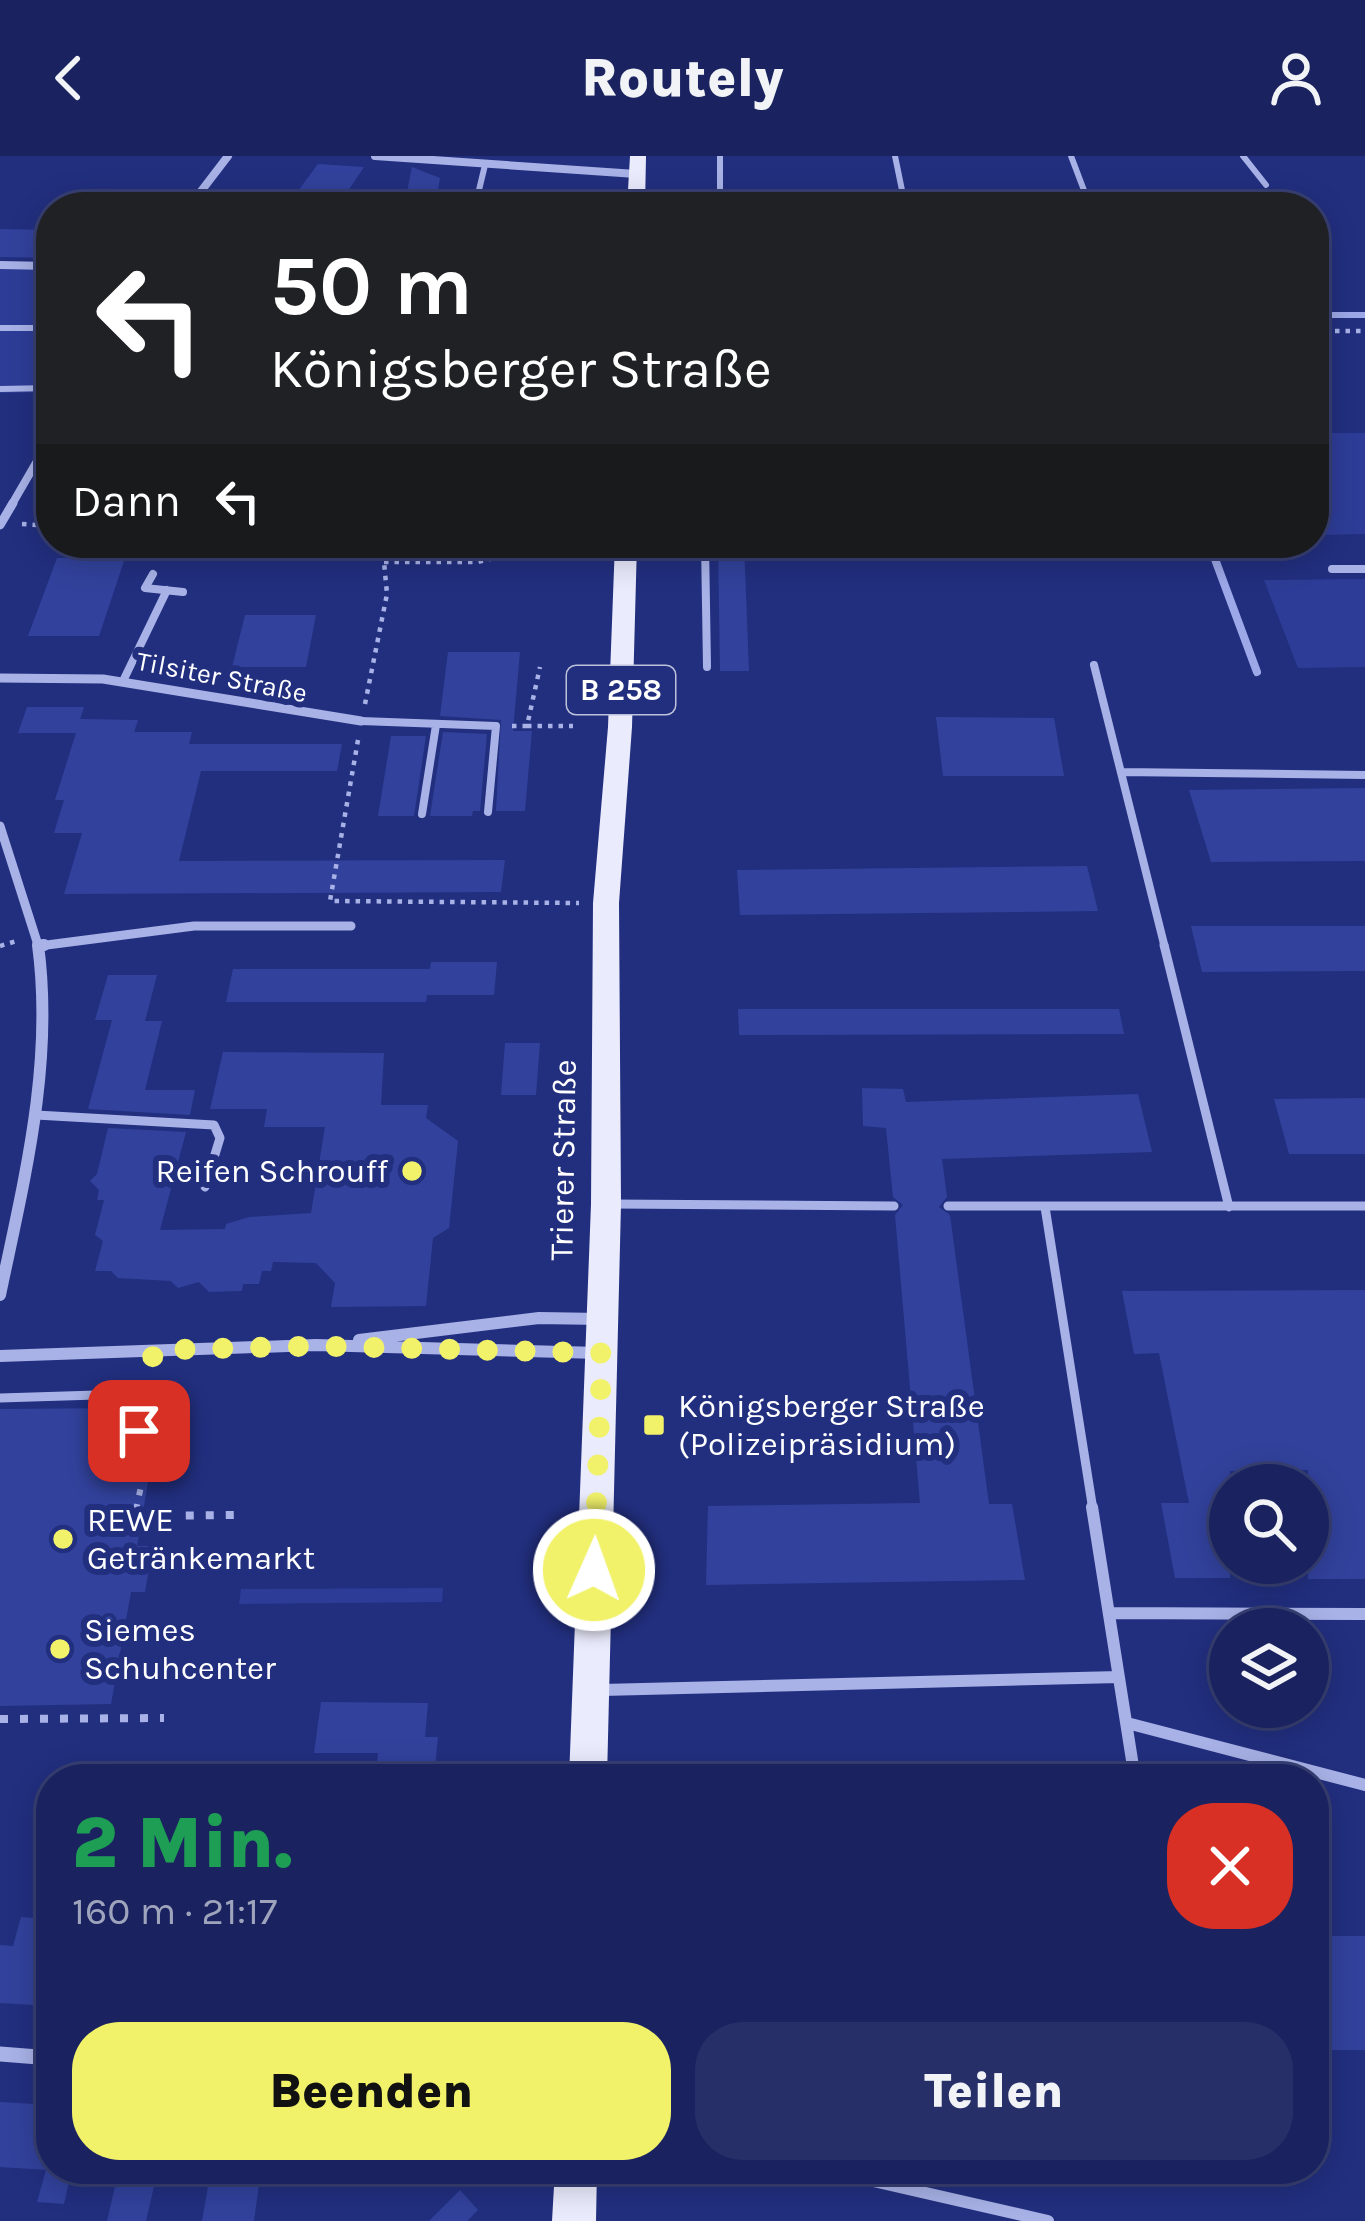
<!DOCTYPE html>
<html lang="de">
<head>
<meta charset="utf-8">
<style>
  :root { --surface:#1a235f; --page:#272f68; --text:#f1f3f6; --muted:#9fa4bd; --line:#384074; --accent:#f1f26a }
  body { margin:0; font-family:Karla,sans-serif; background:var(--page); color:var(--text); height:100vh; display:flex; flex-direction:column; font-size:45px; white-space:nowrap }
  * { box-sizing:border-box; margin:0 }
  p { font-size:39px; color:var(--muted) }
  .icon { flex:none; width:66px; height:66px; fill:none; stroke:currentColor; stroke-width:2; stroke-linecap:round; stroke-linejoin:round }
  .map { position:relative; flex:1; overflow:hidden }
  .sheet { position:absolute; left:36px; top:1608px; width:1293px; height:420px; display:flex; flex-direction:column; background:var(--surface); border-radius:48px; box-shadow:0 6px 30px #0003,0 0 0 3px var(--line) }
  .sheet>* { flex:none }
  .banner { position:absolute; left:36px; top:36px; width:1293px; height:366px; border-radius:48px; box-shadow:0 6px 30px #0003,0 0 0 3px var(--line); background:#202124; color:#fff; overflow:hidden }
  .buttons { position:absolute; left:1209px; top:1308px; display:grid; gap:24px }
  .buttons a { display:grid; place-items:center; width:120px; height:120px; border-radius:50%; background:var(--surface); box-shadow:0 6px 30px #0003,0 0 0 3px var(--line); font-size:60px }
  .pin { position:absolute; display:grid; place-items:center; width:102px; height:102px; color:#fff; margin:-51px; border-radius:24px; box-shadow:0 6px 18px #0006 }
  .me { position:absolute; width:132px; margin:-66px; rotate:2deg; stroke-linejoin:round; filter:drop-shadow(0 0 9px #0008) }
  .turn { display:flex; align-items:center; gap:42px; height:252px; padding:0 36px; font-size:54px }
  .turn .icon { width:156px; height:156px; stroke-width:2.5 }
  .turn b { display:block; font-size:84px; line-height:102px }
  .then { display:flex; align-items:center; height:114px; padding:0 36px; background:#0003; gap:24px; font-size:45px }
  .round { display:grid; place-items:center; flex:none; width:126px; height:126px; border-radius:48px; background:var(--page) }
  .summary { display:flex; align-items:center; justify-content:space-between; height:204px; padding:0 36px }
  h1 { font-size:72px; font-weight:800; line-height:90px; color:#1e9e55 }
  .action { display:flex; gap:24px; margin-top:auto; padding:24px 36px }
  .action a { flex:1; height:138px; border-radius:48px; background:var(--accent); color:#111; font-size:48px; font-weight:800; line-height:138px; text-align:center }
  .action a+a { background:var(--page); color:var(--text) }
  header { display:flex; justify-content:space-between; align-items:center; height:156px; padding:0 36px; background:var(--surface); font-size:54px; font-weight:800 }
  .map>svg:first-child { display:block }
</style>
</head>
<body>
<header><svg class="icon" aria-label="back" viewBox="0 0 24 24"><path d="M15 5l-7 7 7 7"/></svg>Routely<svg class="icon" aria-label="person" viewBox="0 0 24 24"><circle cx="12" cy="8" r="4"/><path d="M4 21q1-7 8-7t8 7"/></svg></header>
<div class="map">
<svg width="1365" height="2065" viewBox="0 0 1365 2065">
  <rect width="100%" height="100%" fill="#222f7f"/>
  <!-- green -->
  <path fill="#2d3d97" d="M0 112 51 113V236L0 237Z
    M1314 277H1365V378L1321 379 1314 362Z
    M1365 423V511L1298 512 1264 424Z
    M443 1432 442 1446 239 1448 241 1433Z"/>
  <g fill="none" stroke-linecap="round" stroke-linejoin="round">
    <!-- stream-far1 -->
    <path stroke="#9ca8e8" stroke-width="6" d="M1314 159H1365"/>
    <!-- stream -->
    <path stroke="#9ca8e8" stroke-width="8" d="M1209 387 1257 516"/>
  </g>
  <!-- building -->
  <path fill="#32429c" d="M318 8 333 9 364 11 340 47 292 43Z
    M412 11 440 22 435 51H404Z
    M0 73 51 74V102L0 101Z
    M718 387H744L749 515H720Z
    M57 402H125L99 480H28Z
    M245 459H316L306 511H232Z
    M448 496H520L513 575H532L525 655H496L501 564 440 560Z
    M27 551H84L80 563 138 564 134 576H192L189 588H342L337 615H201L179 705 505 704 501 736 64 738 82 677H54L64 644H55L76 577H18Z
    M936 561 1054 562 1064 620H943Z
    M443 576 487 578 480 655H473L472 660H430Z
    M391 580H426L414 660H378Z
    M1365 632V705L1211 706 1189 634Z
    M1087 710 1098 755 740 759 737 714Z
    M1191 770H1365V815L1202 816Z
    M431 806H497L494 839H427L426 846H226L233 813H430Z
    M108 819H157L145 865H162L145 934H195L190 959 88 953 112 864H95Z
    M738 853H1119L1124 878 739 879Z
    M505 887H540L536 939H501Z
    M223 896 384 897 381 949H428L426 962 458 985 449 1072 433 1082 426 1150 331 1151 335 1127 316 1107 273 1106 271 1115H262L259 1128H243L242 1135 209 1136 199 1126 178 1132 171 1125 118 1122 111 1115H95L103 1085 95 1079 104 1044H97L99 1034 90 1025 97 1018 108 972 186 976 160 1074 225 1073 226 1068 249 1061 311 1057 325 971H264L267 953H210Z
    M862 932 903 933 906 946 1138 938 1152 996 942 1003 947 1041 939 1051 950 1059 989 1348H1012L1025 1424 706 1429 708 1350 920 1347 895 1059 903 1049 893 1041 886 972 863 970Z
    M1365 942V998H1289L1274 943Z
    M1365 1134V1423H1308V1314L1230 1315V1422H1175L1161 1347H1189L1159 1197 1134 1198 1122 1135Z
    M127 1252 122 1276 150 1315 137 1390H153L145 1436H131L111 1548 0 1550V1253Z
    M321 1546 428 1547 425 1581H438L434 1623H375L378 1597H314Z
    M21 1761 47 1763 39 1793 51 1794V1850L0 1847V1789L13 1790Z
    M1314 1780H1365V1894H1314Z
    M0 1946 51 1949V2013H72L64 2048 37 2046 46 2014 0 2011Z
    M119 2013H158L146 2065H107Z
    M211 2013H261L254 2065H202Z
    M460 2034 478 2054 467 2065H429Z"/>
  <g fill="none" stroke-linecap="round" stroke-linejoin="round">
    <!-- path-far2 -->
    <path stroke="#a8b2e7" stroke-width="4.5" stroke-dasharray="4.5 6" stroke-linecap="butt" d="M1314 175H1365
      M22 368 51 370
      M219 387 260 396 385 401
      M384 406H478L552 387
      M365 548 387 438 384 406 390 387
      M512 570H527L540 511
      M527 570H573
      M358 584 330 745 579 747
      M0 790 20 784"/>
    <!-- path-far1 -->
    <path stroke="#a8b2e7" stroke-width="6" stroke-dasharray="6 9" stroke-linecap="butt" d="M136 1354 144 1316 134 1305 143 1251"/>
    <!-- path -->
    <path stroke="#a8b2e7" stroke-width="8" stroke-dasharray="8 12" stroke-linecap="butt" d="M137 1351 135 1360 238 1359
      M0 1563 164 1562"/>
    <!-- lane-far3 -->
    <path stroke="#a8b2e7" stroke-width="6" d="M720 0V37
      M895 0 903 39
      M1071 0 1085 37
      M1243 0 1266 29
      M485 9 479 34 488 41 601 42
      M0 172H51
      M0 233 51 232"/>
    <!-- lane-far2 -->
    <path stroke="#a8b2e7" stroke-width="8" d="M705 387 707 511
      M835 387 837 398
      M1332 413H1365
      M153 418 145 432 183 436
      M1094 509 1165 792
      M124 523 167 434
      M361 565 496 570 488 656
      M1121 616 1365 619
      M422 658 436 569"/>
    <!-- lane-far1 -->
    <path stroke="#a8b2e7" stroke-width="9" d="M1164 789 1229 1051
      M36 959 214 969 220 982 205 1031
      M611 1048 894 1050
      M948 1050H1365
      M1045 1051 1093 1354
      M0 1242 129 1238"/>
    <!-- lane -->
    <path stroke="#a8b2e7" stroke-width="12" d="M1092 1351 1135 1623
      M1109 1457 1365 1458
      M602 1534 1119 1521
      M1127 1567 1365 1629
      M821 2013 1048 2065"/>
    <!-- street-far3 -->
    <path stroke="#a8b2e7" stroke-width="8" d="M375 0 636 18
      M189 51 228 0
      M0 109 51 110
      M11 350 51 281"/>
    <!-- street-far2 -->
    <path stroke="#a8b2e7" stroke-width="9" d="M0 369 13 347
      M0 522 103 523 361 565
      M0 670 39 792
      M39 790 194 770H351"/>
    <!-- street-far1 -->
    <path stroke="#a8b2e7" stroke-width="12" d="M39 790 44 789
      M0 1139C24 1024 54 908 38 789
      M359 1184 539 1162 601 1163
      M0 1200 316 1189 599 1197"/>
    <!-- street -->
    <path stroke="#a8b2e7" stroke-width="15" d="M0 1898 51 1902"/>
    <!-- primary -->
    <path fill="#eaebfd" fill-rule="evenodd" d="M630 0H646L645 51H627Z
      M615 387H637L632 571 619 747 621 1048 607 1623H569L591 1048 593 747 608 571Z
      M555 2013H597L596 2065H552Z"/>
  </g>
  <g fill="none" stroke-linecap="round" stroke-linejoin="round">
    <!-- route -->
    <path stroke="#f1f26a" stroke-width="21" stroke-dasharray="0 37.8" d="M139 1275 154 1194 316 1190 602 1197 594 1414"/>
  </g>
  <!-- markers -->
  <g fill="#f1f26a" stroke="#222f7f" stroke-width="4.5">
    <circle cx="412" cy="1015" r="12"/>
    <rect x="642" y="1257" width="24" height="24" rx="6"/>
    <circle cx="63" cy="1383" r="12"/>
    <circle cx="60" cy="1493" r="12"/>
  </g>
  <g text-anchor="middle" dominant-baseline="central" stroke-width="12" stroke-linejoin="round" paint-order="stroke">
    <!-- far-street labels -->
    <g font-size="27" fill="#fff" stroke="#222f7f">
      <text transform="translate(222 521) rotate(11)">Tilsiter Straße</text>
    </g>
    <!-- shield labels -->
    <rect fill="#222f7f" stroke="#bdc1d9" stroke-width="3" x="567" y="510" width="108" height="48" rx="9"/>
    <g font-size="30" font-weight="bold" fill="#fff">
      <text x="621" y="534">B 258</text>
    </g>
    <!-- street labels -->
    <g font-size="33" fill="#fff" stroke="#222f7f">
      <text transform="translate(563 1004) rotate(-89)">Trierer Straße</text>
    </g>
    <!-- poi labels -->
    <g font-size="33" fill="#fff" stroke="#222f7f" text-anchor="start">
      <text x="388" y="1015" text-anchor="end">Reifen Schrouff</text>
      <text x="678" y="1250">Königsberger Straße<tspan x="678" dy="38">(Polizeipräsidium)</tspan></text>
      <text x="87" y="1364">REWE<tspan x="87" dy="38">Getränkemarkt</tspan></text>
      <text x="84" y="1474">Siemes<tspan x="84" dy="38">Schuhcenter</tspan></text>
    </g>
  </g>
</svg>
<div class="buttons">
<a><svg class="icon" aria-label="search" viewBox="0 0 24 24"><circle cx="10" cy="10" r="6"/><path d="M15 15l6 6"/></svg></a>
<a><svg class="icon" aria-label="layers" viewBox="0 0 24 24"><path d="M12 4l9 5-9 5-9-5zM3 14l9 5 9-5"/></svg></a>
</div>
<div class="pin" style="left:139px;top:1275px;background:#d93025"><svg class="icon" aria-label="arrive" viewBox="0 0 24 24"><path d="M6 21V4h12l-3 4 3 4H6"/></svg></div>
<svg class="me" style="left:594px;top:1414px" viewBox="-20 -20 40 40"><circle r="17" fill="#f1f26a" stroke="#fff" stroke-width="3"/><path d="M0-11L8 9 0 5-8 9z" fill="#fff"/></svg>
<div class="banner">
<div class="turn"><svg class="icon" aria-label="left" viewBox="0 0 24 24"><path d="M17 20v-9H6M10 6l-5 5 5 5"/></svg><div><b>50 m</b>Königsberger Straße</div></div>
<div class="then">Dann<svg class="icon" aria-label="left" viewBox="0 0 24 24"><path d="M17 20v-9H6M10 6l-5 5 5 5"/></svg></div>
</div>
<section class="sheet">
<div class="summary"><div><h1>2 Min.</h1><p>160 m · 21:17</p></div><a class="round" style="background:#d93025;color:#fff"><svg class="icon" aria-label="close" viewBox="0 0 24 24"><path d="M6 6l12 12M18 6L6 18"/></svg></a></div>
<div class="action"><a>Beenden</a><a>Teilen</a></div>
</section>
</div>
</body>
</html>
